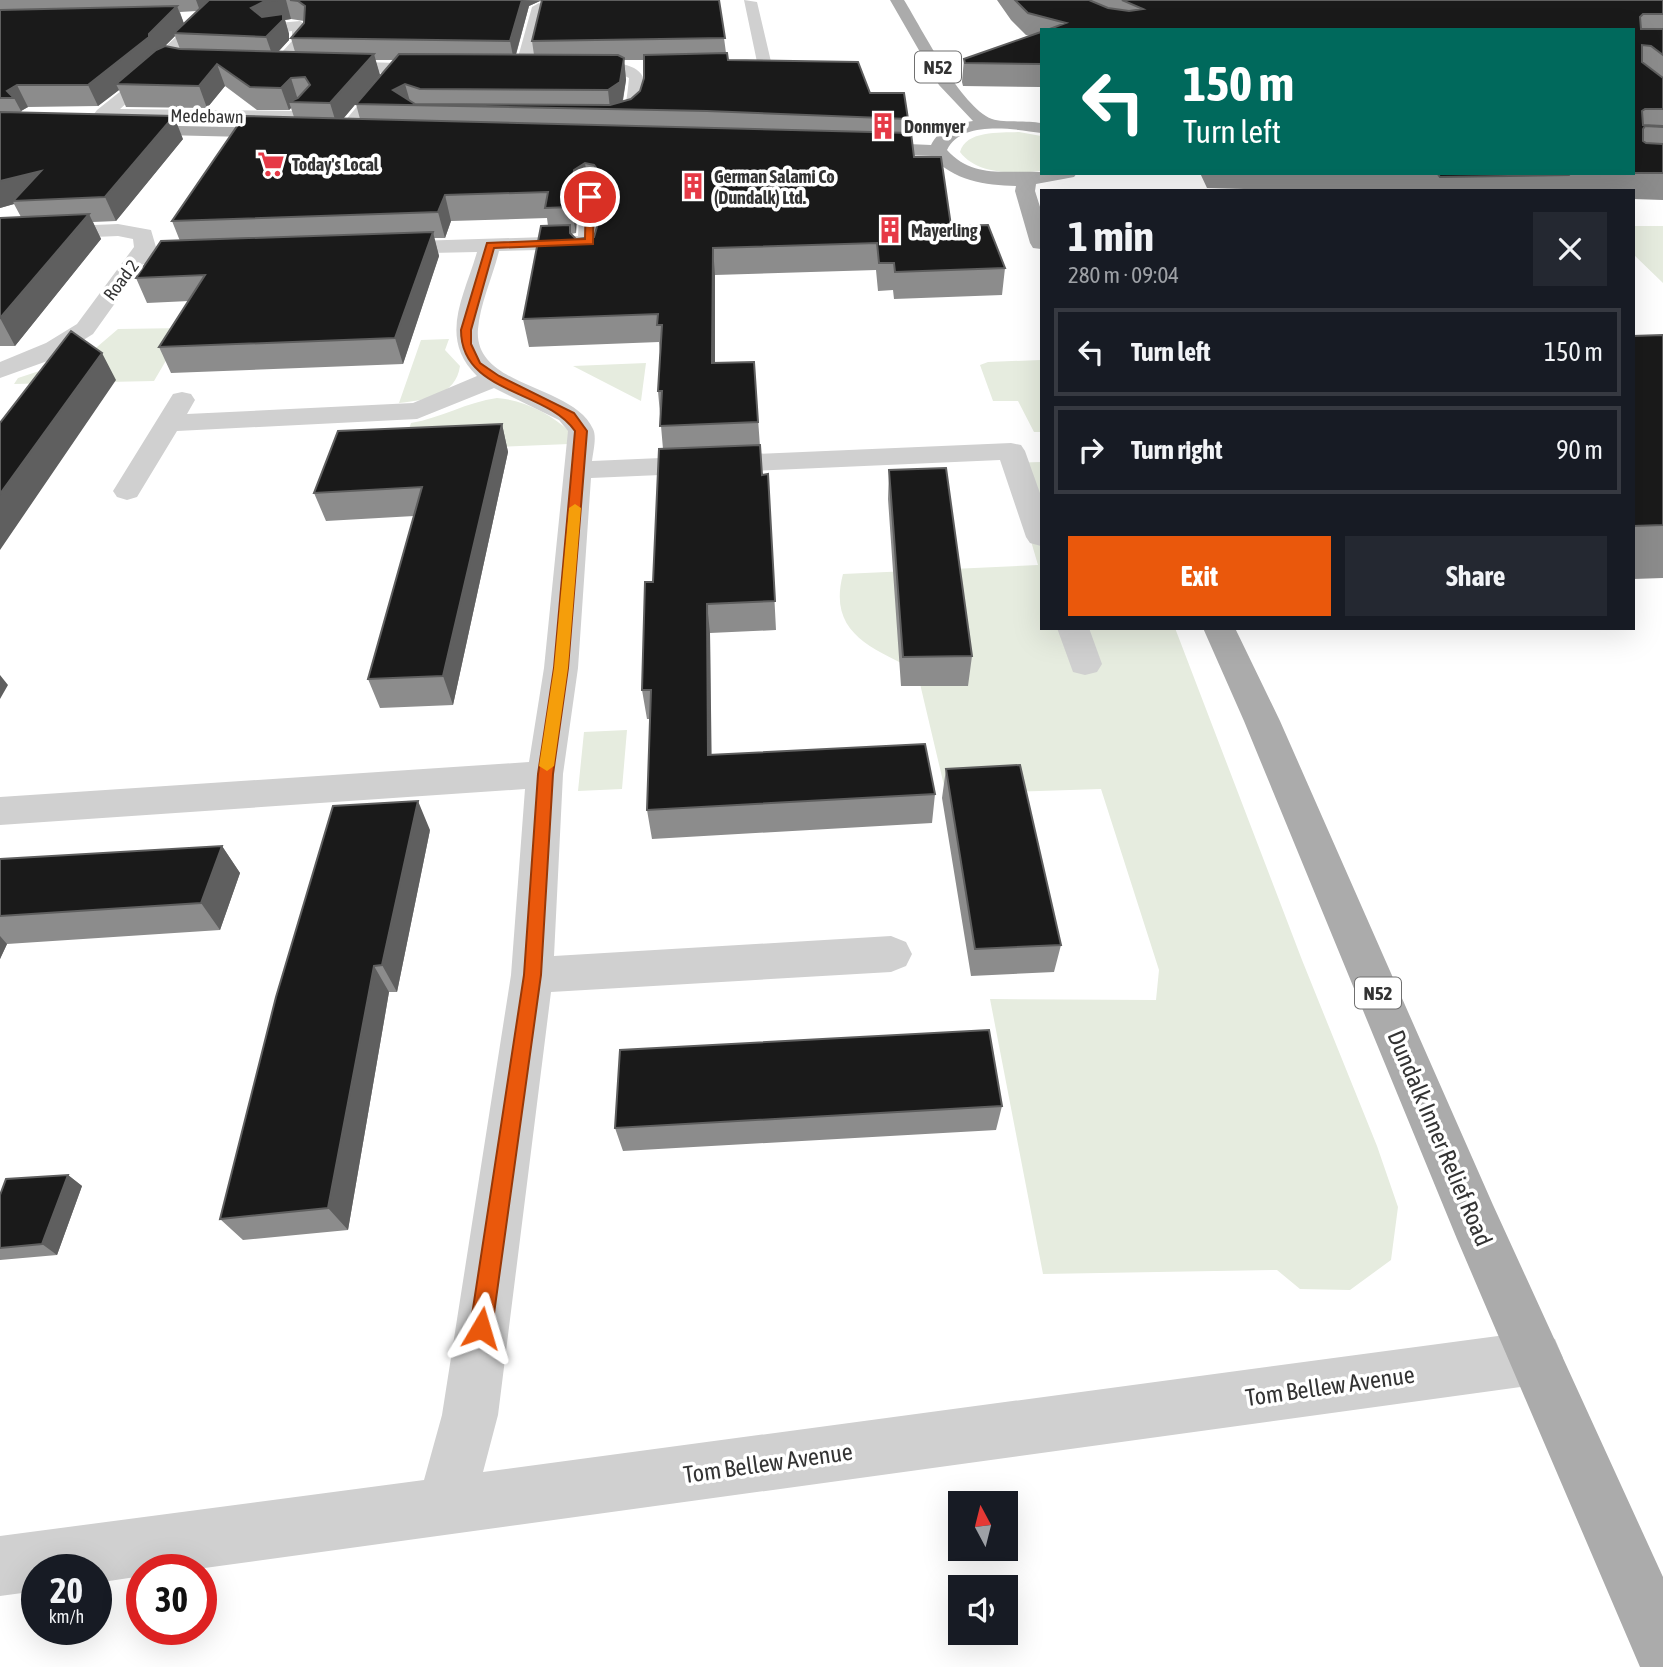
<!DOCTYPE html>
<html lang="en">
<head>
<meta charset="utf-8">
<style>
  :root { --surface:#171b24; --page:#242831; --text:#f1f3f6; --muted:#9ea1a6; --line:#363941; --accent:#ea580c }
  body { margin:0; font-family:"Asap Condensed",sans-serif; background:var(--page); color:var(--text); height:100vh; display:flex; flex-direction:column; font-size:26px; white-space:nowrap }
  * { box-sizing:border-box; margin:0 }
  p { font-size:23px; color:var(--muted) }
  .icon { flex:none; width:38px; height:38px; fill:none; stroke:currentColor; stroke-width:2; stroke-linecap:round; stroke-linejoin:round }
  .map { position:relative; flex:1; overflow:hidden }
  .drawer { position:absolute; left:1040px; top:189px; width:595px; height:441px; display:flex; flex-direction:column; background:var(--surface); border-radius:0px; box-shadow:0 7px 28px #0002 }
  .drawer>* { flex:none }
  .guide { position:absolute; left:1040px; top:28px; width:595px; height:147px; border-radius:0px; box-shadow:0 7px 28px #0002; background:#00695c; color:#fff; overflow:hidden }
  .needle { width:46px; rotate:353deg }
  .fabs { position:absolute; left:948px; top:1491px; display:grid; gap:14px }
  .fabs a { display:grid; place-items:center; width:70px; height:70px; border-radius:0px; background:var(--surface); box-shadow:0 7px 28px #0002; font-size:35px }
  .speed { position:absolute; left:21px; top:1554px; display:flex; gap:14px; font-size:35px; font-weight:700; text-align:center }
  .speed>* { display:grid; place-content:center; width:91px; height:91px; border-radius:50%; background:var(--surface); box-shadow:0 7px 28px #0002; line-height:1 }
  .speed small { font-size:18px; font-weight:400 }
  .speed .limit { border:10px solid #d22; background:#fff; color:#111 }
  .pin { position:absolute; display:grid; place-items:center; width:60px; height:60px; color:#fff; margin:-30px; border:4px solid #fff; border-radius:50%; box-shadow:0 2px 7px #0007 }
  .me { position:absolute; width:77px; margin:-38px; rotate:7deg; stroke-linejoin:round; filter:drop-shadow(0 0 5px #0008) }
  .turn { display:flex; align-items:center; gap:24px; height:147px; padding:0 28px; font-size:32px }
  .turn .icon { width:91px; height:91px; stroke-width:2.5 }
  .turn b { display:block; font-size:49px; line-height:60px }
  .round { display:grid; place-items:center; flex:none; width:74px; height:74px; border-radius:0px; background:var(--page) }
  .overview { display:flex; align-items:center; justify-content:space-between; height:119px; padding:0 28px }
  h1 { font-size:42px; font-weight:700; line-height:52px }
  .cta { display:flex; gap:14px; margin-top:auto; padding:14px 28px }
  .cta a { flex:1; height:80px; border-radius:0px; background:var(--accent); color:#fff; font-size:28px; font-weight:700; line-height:80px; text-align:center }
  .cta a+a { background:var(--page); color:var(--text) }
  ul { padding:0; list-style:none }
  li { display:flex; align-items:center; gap:21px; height:88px; margin:0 14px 10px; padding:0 14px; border:4px solid var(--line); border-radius:0px }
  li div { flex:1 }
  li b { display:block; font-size:26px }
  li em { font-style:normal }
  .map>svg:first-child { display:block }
</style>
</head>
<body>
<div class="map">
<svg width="1663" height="1667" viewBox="0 0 1663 1667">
  <rect width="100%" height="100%" fill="#fff"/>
  <!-- green -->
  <path fill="#e6ecdf" d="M1019 132 1041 136V171C1016 174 977 175 960 152 966 130 1001 133 1019 132Z
    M1633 226H1663V283L1633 254Z
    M185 328 154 381 14 384 18 378 76 359 97 347 118 329Z
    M449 339 445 350 460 366C456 396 425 400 399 403L421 340Z
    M1041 360V432H1034L1018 401H993L980 365 988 362Z
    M646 363 641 401 573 366Z
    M497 398C524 400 551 414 570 432L569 444 402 451 411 423C441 418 467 402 497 398Z
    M1041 462V628H1175L1302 960 1377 1146 1398 1207 1391 1260 1350 1290 1300 1289 1277 1270 1043 1274 990 999 1156 1000 1159 970 1101 789 946 794 917 671C873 648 827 634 843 574L1038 565 1008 463Z
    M627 730 622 789 578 791 584 732Z"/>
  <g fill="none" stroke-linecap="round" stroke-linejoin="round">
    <!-- minor -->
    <path fill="#d0d0d0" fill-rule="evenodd" d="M216 0H231L176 54 215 60 217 63 215 66 171 64 120 109 296 111 305 116 302 120 97 118 94 114 97 110 161 59 159 56 164 48Z
      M744 0 757 2 772 66 764 71 711 72 709 69 711 66 717 64 757 62Z
      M539 3 546 7 531 68 529 71H517L515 68 532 7Z
      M300 21 308 26V42L285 68H273L271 65 273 62 292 41V31L268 34 260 29 268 24Z
      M325 61 398 63 406 68 349 138 343 140 334 134 385 73 319 69 317 66 319 63Z
      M572 63C596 64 647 55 645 89 644 102 643 108 634 119L598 125 592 124 589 120 592 116C627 107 625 117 629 78L621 74 566 71 564 68 566 65Z
      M590 191 597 193 600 197 601 242 596 263H580L577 258V249L499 251C493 276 480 304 478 329 473 388 573 384 593 429 597 437 593 452 592 461L1011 443 1021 445 1025 451 1041 496V546L1030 543 1026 537 1000 460 591 478 578 668 563 774 554 956 891 936 906 942 912 954 906 966 891 972 551 992 498 1415 483 1472 1536 1331 1555 1339 1563 1358 1555 1377 1536 1385 190 1570H142V1576L96 1583V1570H37V1591L0 1596V1536L424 1480 442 1415 511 975 525 789 0 825V797L529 762 544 668 568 431 559 420 494 388 417 419 177 431 137 497 127 500 117 497 113 491 173 394 182 392 191 394 195 400 187 414 413 403 477 376C438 338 464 297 477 252L384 254 376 253 373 248 376 243 384 242 578 236 580 197 583 193Z
      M118 224 151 230 156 247 153 251 202 249 210 251 213 256 210 261 202 263 143 264 93 334 53 359 0 378V362L46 343 77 324 134 247 133 239 118 236 0 241V229Z
      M1057 628H1089L1102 664 1097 672 1085 675 1073 672Z"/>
    <!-- major -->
    <path fill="#ababab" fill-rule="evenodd" d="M890 0H904C922 29 961 107 992 119 1003 123 1028 120 1041 123V133C1014 129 961 120 947 150 973 179 1005 170 1039 172 1049 173 1064 173 1077 173L1074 177 1036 184 1035 191 1041 210V249L1033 248 1030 243 1015 191 1016 186C985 185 953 181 932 156L862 154 853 148 862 142 931 145C939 129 956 124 973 121L939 85Z
      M128 125 284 128 293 133 284 138 122 134 119 130 122 126Z
      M1203 628H1235L1280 721 1493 1205 1663 1577V1667H1640L1457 1239 1244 721Z"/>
  </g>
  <!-- wall -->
  <path fill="#8c8c8c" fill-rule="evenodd" d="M0 0H719L726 53 728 60 870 93 908 119V133L914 157 951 226 1005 268 1002 295 894 299 893 290 878 291 876 270 715 275V363L754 362 762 475 768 474 776 630 710 633 711 755 935 794 932 823 652 839 647 810 650 719H647L642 690 653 582 663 449 658 391 660 353 659 342 529 347 523 319 548 226 547 218 451 221 445 238H434L439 256 403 364 171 373 159 347 189 301 147 303 136 278 180 241 172 221 294 117 291 108 289 110H257L225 86 207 108 126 107 119 90 98 106 28 107 21 111 22 112 183 139 116 221 93 222 101 239 15 346H0V218L21 217 14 204 0 208ZM540 1 542 2 532 41 534 55H516L529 6ZM197 11 184 24 180 12ZM291 19 304 21V23L291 38 295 52 279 51 289 40V34L285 20ZM175 36 180 49 165 46ZM375 60H394L356 104 360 119H343L380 75ZM624 60H644V78L640 91 631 99 623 101 626 80ZM589 188 598 190 599 193 600 216 594 237 576 239 571 234 576 233 578 195Z
    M997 0H1663V200L1633 199V191H1323L1207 188 1200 173H1633V30H1041V87L963 86 962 82 964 59 1030 36 1026 35 1011 20Z
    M1663 335V578L1633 579V336Z
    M502 424 508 452 453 705 380 708 368 679 414 516 326 521 314 493Z
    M889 470 972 656 968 686H901L888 499Z
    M946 769 1061 945 1054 972 971 976 942 798Z
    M430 830 397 992H389L348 1230 243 1240 220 1219Z
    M222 846 240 873 220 930 7 944 0 959V859Z
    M1002 1106 996 1130 623 1151 615 1128Z
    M68 1175 82 1186 57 1255 0 1260V1195Z"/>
  <!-- shaded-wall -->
  <path fill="#5f5f5f" d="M196 0H212L200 11Z
    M278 0H286L291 19 285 20 289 34V40L273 57 266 37 258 28 251 8 263 2Z
    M522 0 540 1 529 6 514 61 510 41Z
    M177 6 185 26 174 33 175 36 157 54 116 84 119 90 98 106 88 85 149 34Z
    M374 54 380 75 337 126 330 103Z
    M624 58 626 80 622 104 610 109 608 90Z
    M217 64 225 86 207 108 199 86Z
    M291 78 298 100 289 102 291 108 289 110 281 88Z
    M405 84 411 105 393 90Z
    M17 85 28 107 21 111 14 98 7 91Z
    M174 116 183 139 116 221 105 197Z
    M585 163 589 188 578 195 576 233 571 207 574 170Z
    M41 171 13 201 14 204 0 208V181Z
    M445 195 451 221 445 238 438 212Z
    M89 214 101 239 15 346 0 318Z
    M433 232 439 256 403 364 395 338Z
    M713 248 715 275V392L712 363Z
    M102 353 116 380 0 550V494Z
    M502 424 508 452 453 705 443 676Z
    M707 604 710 633 712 784 708 755Z
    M0 675 8 685 0 699Z
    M418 801 430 830 397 992 382 965Z
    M222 846 240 873 220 930 201 903Z
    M0 936 7 944 0 959Z
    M374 966 389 992 348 1230 328 1208Z
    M68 1175 82 1186 57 1255 42 1244Z"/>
  <!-- building -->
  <path fill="#1a1a1a" stroke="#5f5f5f" stroke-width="2" d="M209 0H278L263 2 251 8 262 17 283 14V20L266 37 174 33Z
    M290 0H522L510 41 291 38 304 23 305 6 298 1Z
    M542 0H719L725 38 532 41Z
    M1015 0H1089L1108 8 1129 11 1143 9 1122 0H1663V14H1643L1640 17 1641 29H1663V55L1651 46 1642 45V62L1663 78V109H1645L1642 111 1643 125 1663 126V127L1645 126 1643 129V141L1646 143 1663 144V173H1633V30H1047L1066 23 1028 13Z
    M177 6 149 34V37L88 85H17L7 91 14 98H0V10Z
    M1041 32V64L965 63 964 59Z
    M165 46 180 49 374 54 330 103 289 102 298 98 310 85 305 77 291 78 281 88 250 87 217 64 199 86 116 84 156 50Z
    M727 53 728 60 858 62 870 93H904L908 119 707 111 356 104 399 54 618 55 624 58 620 82 608 90 420 89 405 84 393 90 415 104 610 105 631 99 640 91 644 78V55Z
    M0 112 174 116 105 197 13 201 41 171 0 181Z
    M244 116 911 133 914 157H941L951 226 988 225 1005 268 895 272 894 263H879L877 243 713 248 712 363 754 362 758 422 660 426 662 391H658L662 325H657L658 314 523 319 541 226 570 225V233L576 239 594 237 600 216 599 172 594 165 585 163 574 170 571 207 545 208 548 192 445 195 438 212 172 221Z
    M1437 173H1566L1568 175 1440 177Z
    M89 214 0 318V218Z
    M433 232 395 338 159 347 205 275 136 278 161 241Z
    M71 331 102 353 0 494V423Z
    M1663 335V525L1633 526V336Z
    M502 424 443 676 368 679 422 487 314 493 338 431Z
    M760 445 762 475 768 474 775 601 707 604 708 755 925 744 935 794 647 810 651 690H642L645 582H653L659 449Z
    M946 468 972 656 903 657 889 470Z
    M1020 765 1061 945 975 949 946 769Z
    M418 801 382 965 374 966 328 1208 220 1219 276 997 333 806Z
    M222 846 201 903 0 916V859Z
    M989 1030 1002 1106 615 1128 620 1050Z
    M68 1175 42 1244 0 1248V1195L6 1179Z"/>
  <!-- route -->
  <path fill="#ea580c" stroke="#983908" stroke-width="2" d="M590 195 594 197 593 244 494 248 471 330V344L480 363 499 376 574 413 587 431 568 668 553 774 541 975 492 1328 489 1335 481 1338 473 1335 470 1328 524 975 538 774 554 668 575 431C546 389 461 394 461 330L487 243 585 239 586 197Z"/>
  <!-- slow -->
  <path fill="#f59e0b" d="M575 504 581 508 568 668 554 766 547 771 539 766 554 668 569 508Z"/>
  <!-- icons -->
  <defs>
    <symbol id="building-bare" viewBox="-9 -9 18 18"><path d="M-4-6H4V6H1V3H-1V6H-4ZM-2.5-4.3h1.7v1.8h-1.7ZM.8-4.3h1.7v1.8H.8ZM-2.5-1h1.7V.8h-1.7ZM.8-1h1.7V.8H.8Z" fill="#e63946" stroke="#fff" stroke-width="2.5" paint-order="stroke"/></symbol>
    <symbol id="supermarket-bare" viewBox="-9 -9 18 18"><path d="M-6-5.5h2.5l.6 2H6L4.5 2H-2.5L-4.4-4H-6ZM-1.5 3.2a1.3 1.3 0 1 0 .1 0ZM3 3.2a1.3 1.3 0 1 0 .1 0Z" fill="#e63946" stroke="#fff" stroke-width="2.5" paint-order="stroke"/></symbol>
  </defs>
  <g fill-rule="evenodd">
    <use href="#building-bare" x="864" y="107" width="38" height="38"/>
    <use href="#supermarket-bare" x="252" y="145" width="38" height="38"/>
    <use href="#building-bare" x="674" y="167" width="38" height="38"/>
    <use href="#building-bare" x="871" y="211" width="38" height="38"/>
  </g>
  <g text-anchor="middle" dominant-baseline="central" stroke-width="7" stroke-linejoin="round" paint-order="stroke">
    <!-- far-street labels -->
    <g font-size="18" fill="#333" stroke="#fff">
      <text transform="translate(207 116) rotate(1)">Medebawn</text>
      <text transform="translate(121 280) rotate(-53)">Road 2</text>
    </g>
    <!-- far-poi labels -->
    <g font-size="18" font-weight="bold" fill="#333" stroke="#fff" text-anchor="start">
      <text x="904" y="126">Donmyer</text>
      <text x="292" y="164">Today's Local</text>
      <text x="714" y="176">German Salami Co<tspan x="714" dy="21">(Dundalk) Ltd.</tspan></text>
      <text x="911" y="230">Mayerling</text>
    </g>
    <!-- shield labels -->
    <g fill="#fff" stroke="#707070" stroke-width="2">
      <rect x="915" y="51.5" width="46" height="31" rx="5"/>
      <rect x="1355" y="977.5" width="46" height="31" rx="5"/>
    </g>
    <g font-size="19" font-weight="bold" fill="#333">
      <text x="938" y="67">N52</text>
      <text x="1378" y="993">N52</text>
    </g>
    <!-- near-street labels -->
    <g font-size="24" fill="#333" stroke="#fff">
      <text transform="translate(1440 1138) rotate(67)">Dundalk Inner Relief Road</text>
      <text transform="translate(1330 1386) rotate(-8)">Tom Bellew Avenue</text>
      <text transform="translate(768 1463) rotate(-8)">Tom Bellew Avenue</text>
    </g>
  </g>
</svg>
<div class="fabs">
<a><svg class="needle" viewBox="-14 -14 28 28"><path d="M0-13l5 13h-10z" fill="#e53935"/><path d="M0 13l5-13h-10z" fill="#9ea1a6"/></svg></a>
<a><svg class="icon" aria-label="sound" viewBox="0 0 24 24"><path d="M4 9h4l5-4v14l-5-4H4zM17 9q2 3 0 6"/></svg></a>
</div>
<div class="speed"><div>20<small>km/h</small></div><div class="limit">30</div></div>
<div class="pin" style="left:590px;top:197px;background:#d93025"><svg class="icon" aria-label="arrive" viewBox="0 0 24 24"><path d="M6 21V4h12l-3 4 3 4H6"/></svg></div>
<svg class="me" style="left:481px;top:1328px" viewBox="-20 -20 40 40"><path d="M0-17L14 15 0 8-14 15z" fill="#ea580c" stroke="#fff" stroke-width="4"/></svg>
<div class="guide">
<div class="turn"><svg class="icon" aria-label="left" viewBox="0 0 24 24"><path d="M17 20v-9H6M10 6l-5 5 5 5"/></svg><div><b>150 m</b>Turn left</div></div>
</div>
<section class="drawer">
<div class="overview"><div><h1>1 min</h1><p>280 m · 09:04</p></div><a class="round"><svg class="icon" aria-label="close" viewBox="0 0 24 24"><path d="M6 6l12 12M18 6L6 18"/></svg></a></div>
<ul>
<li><svg class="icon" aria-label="left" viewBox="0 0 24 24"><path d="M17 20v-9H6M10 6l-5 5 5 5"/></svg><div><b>Turn left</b></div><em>150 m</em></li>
<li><svg class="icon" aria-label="right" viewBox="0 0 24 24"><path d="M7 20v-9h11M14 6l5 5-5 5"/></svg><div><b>Turn right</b></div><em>90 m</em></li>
</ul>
<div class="cta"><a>Exit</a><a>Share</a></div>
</section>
</div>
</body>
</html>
